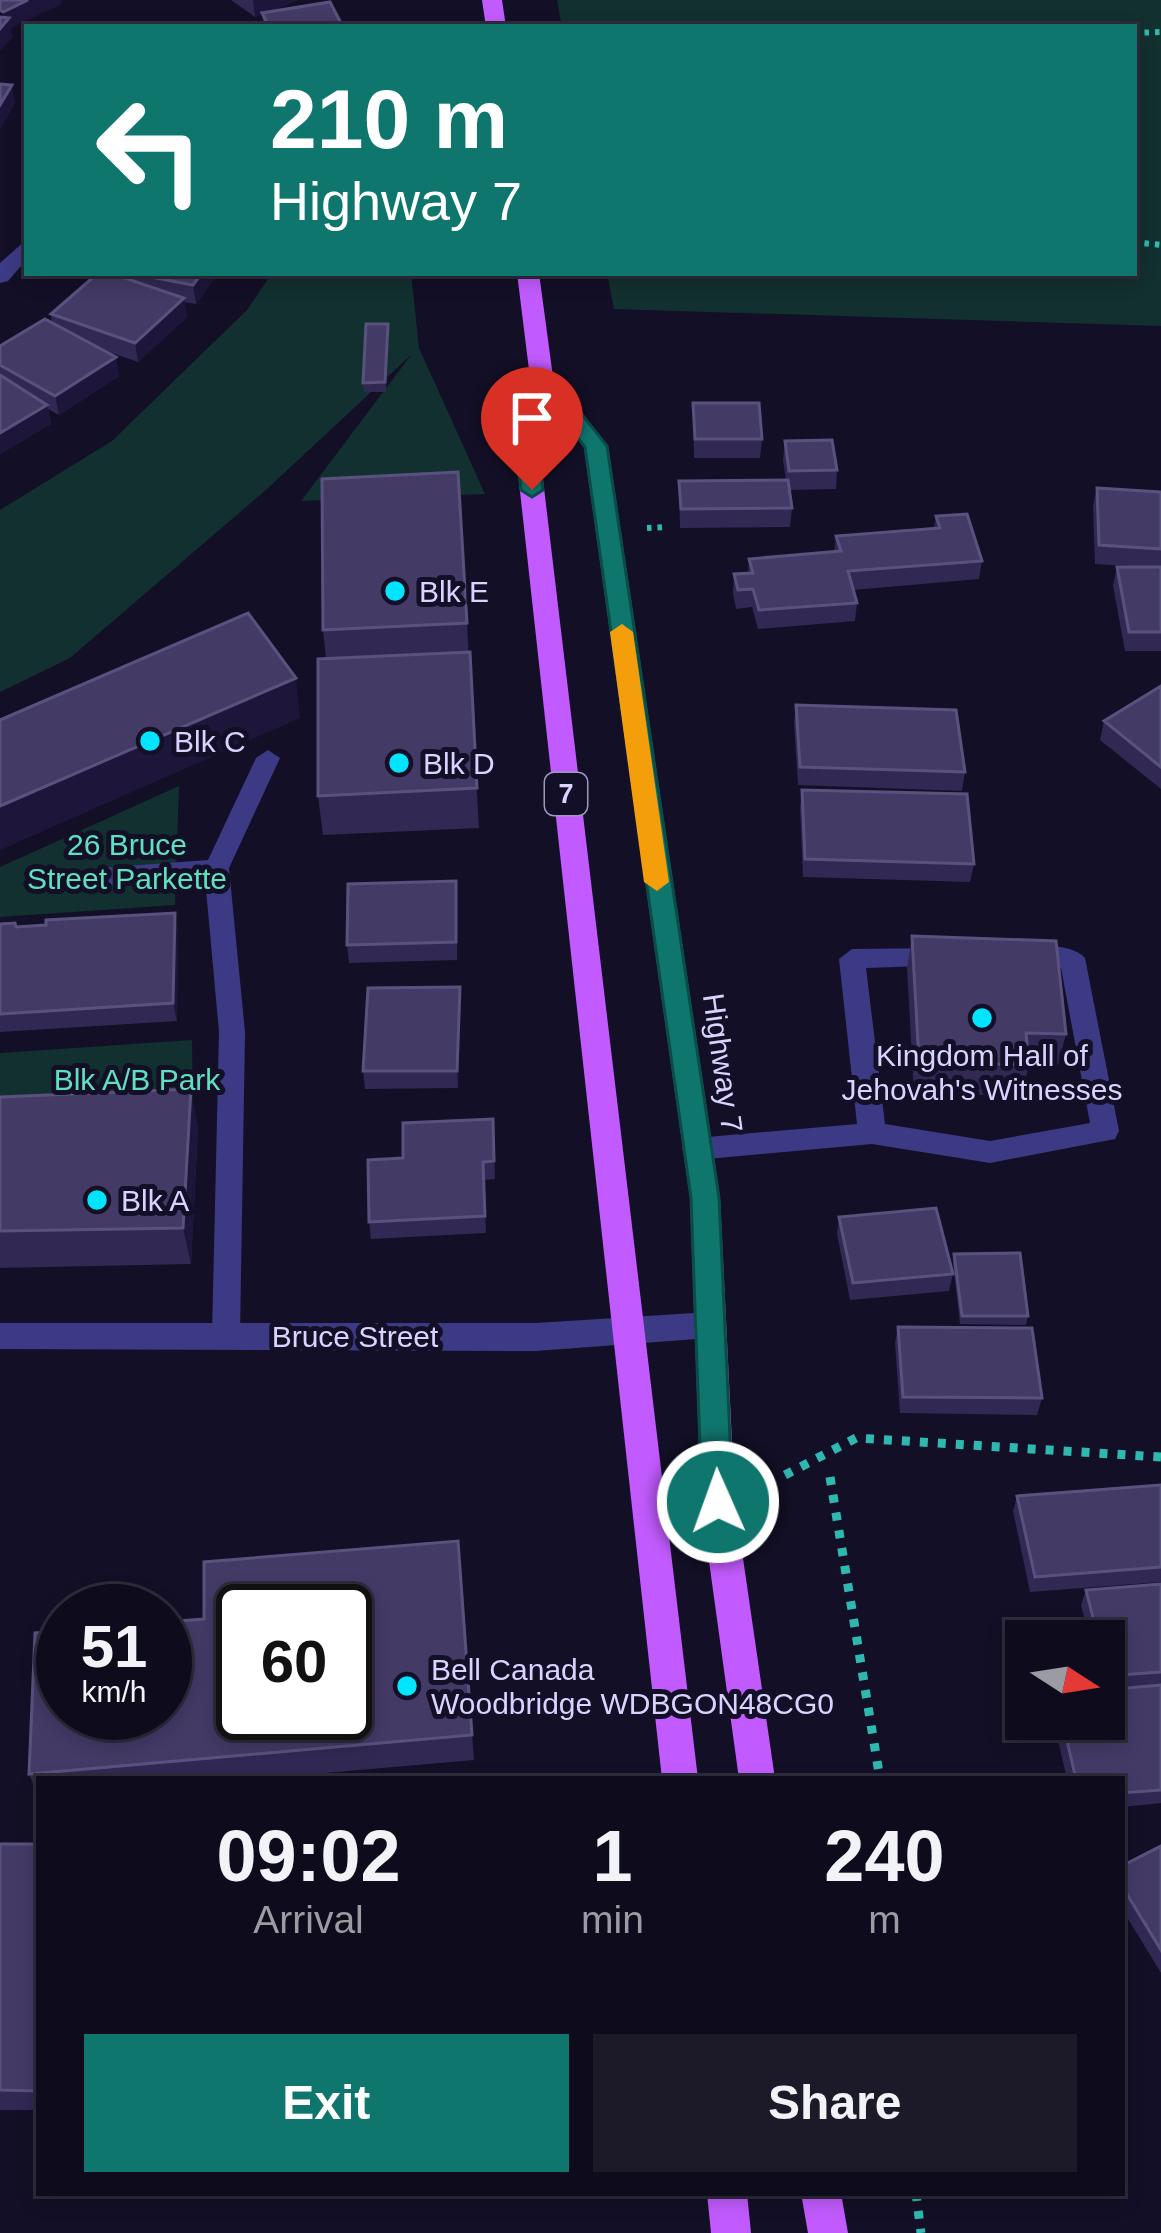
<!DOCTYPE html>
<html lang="en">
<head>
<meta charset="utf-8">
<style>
  :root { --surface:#0e0b1c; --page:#1c1929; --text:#f1f3f6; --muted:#9b9ba3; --line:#2e2b3b; --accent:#0f766e }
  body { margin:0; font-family:Arial,sans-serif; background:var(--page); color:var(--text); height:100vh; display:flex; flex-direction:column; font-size:45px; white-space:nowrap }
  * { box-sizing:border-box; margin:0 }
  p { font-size:39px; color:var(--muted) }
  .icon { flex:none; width:66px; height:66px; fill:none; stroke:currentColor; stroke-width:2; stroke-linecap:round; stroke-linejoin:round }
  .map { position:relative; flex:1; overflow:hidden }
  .sheet { position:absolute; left:36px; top:1776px; width:1089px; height:420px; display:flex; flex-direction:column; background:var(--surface); border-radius:0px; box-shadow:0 6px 18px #0003,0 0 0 3px var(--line) }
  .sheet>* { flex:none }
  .hud { position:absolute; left:24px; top:24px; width:1113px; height:252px; border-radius:0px; box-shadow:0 6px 18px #0003,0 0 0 3px var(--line); background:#0f766e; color:#fff; overflow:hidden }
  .needle { width:78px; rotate:102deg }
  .fabs { position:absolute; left:1005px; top:1620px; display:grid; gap:24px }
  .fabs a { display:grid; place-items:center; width:120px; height:120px; border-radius:0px; background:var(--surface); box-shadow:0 6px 18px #0003,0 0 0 3px var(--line); font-size:60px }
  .speed { position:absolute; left:36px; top:1584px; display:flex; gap:24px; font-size:60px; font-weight:700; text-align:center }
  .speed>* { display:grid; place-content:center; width:156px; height:156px; border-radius:50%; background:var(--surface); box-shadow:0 6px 18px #0003,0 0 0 3px var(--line); line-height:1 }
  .speed small { font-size:30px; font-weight:400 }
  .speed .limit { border:6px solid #111; border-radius:18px; background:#fff; color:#111 }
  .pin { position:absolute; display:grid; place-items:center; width:102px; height:102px; color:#fff; margin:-123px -51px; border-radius:50% 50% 50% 0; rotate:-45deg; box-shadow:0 0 12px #0007 }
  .pin .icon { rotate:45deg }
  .me { position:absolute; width:132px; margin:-66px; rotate:358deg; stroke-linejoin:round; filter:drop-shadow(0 0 9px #0008) }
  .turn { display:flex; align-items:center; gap:42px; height:252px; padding:0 48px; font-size:54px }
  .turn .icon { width:156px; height:156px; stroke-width:2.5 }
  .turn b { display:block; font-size:84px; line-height:102px }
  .eta { display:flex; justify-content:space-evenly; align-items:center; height:204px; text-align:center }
  .eta b { font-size:72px; font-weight:700; line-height:84px }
  .primary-button { display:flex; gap:24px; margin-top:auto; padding:24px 48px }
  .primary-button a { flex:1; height:138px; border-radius:0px; background:var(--accent); color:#fff; font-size:48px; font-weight:700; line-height:138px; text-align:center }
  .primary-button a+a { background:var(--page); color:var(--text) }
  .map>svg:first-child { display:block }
</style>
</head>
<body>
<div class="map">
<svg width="1161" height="2233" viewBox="0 0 1161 2233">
  <rect width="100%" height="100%" fill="#130f26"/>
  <!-- green -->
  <path fill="#12302f" d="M557 0H1161V326L614 309 607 273H1134V27H562Z
    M272 273H411L419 348 485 494 301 501 411 355 267 489 70 658 0 692V510L112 441 247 310Z
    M179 786 175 905 0 917V867Z
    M192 1040 193 1111 0 1121V1053Z"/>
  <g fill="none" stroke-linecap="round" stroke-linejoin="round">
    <!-- path-far1 -->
    <path stroke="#2fb8b0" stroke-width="6" stroke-dasharray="4.5 6" stroke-linecap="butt" d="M252 27 270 22
      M1134 33 1161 32
      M1134 242 1161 245
      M647 528 665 527"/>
    <!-- path -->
    <path stroke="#2fb8b0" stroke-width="9" stroke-dasharray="8 10" stroke-linecap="butt" d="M785 1475 856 1438 1161 1457
      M830 1477 880 1779
      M916 2193 921 2233"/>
    <!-- lane -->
    <path fill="#3d3a85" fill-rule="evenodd" d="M268 750 280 758 229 868 245 1032 240 1335 236 1344 226 1347 216 1344 212 1335 219 1032 205 878 100 886 88 877 100 868 208 860 256 758Z
      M942 948 951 951 955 958 951 965 866 968 885 1124 990 1141 1090 1123 1061 968H1022L1009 958C1022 942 1072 942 1085 958L1119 1131 1115 1139 990 1163 872 1144 696 1160 686 1157 682 1149 686 1141 696 1138 857 1124 839 959 852 949Z"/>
    <!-- street -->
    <path fill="#3d3a85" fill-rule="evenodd" d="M27 239V259L8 281 0 283V263Z
      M710 1312 721 1316 726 1325 721 1334 710 1338 536 1351 0 1349V1323H536Z"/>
    <!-- primary -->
    <path fill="#c25bff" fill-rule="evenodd" d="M482 0H502L506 27H486Z
      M517 273H539L553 377 608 446 720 1198 735 1503 775 1779H739L701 1503 690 1198 584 447 548 402 539 446 698 1779H662L515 446 530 378Z
      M707 2193H747L751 2233H711Z
      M801 2193H841L848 2233H808Z"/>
  </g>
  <!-- wall -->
  <path fill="#312854" d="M231 0H298L266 13 343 27H264L262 14 255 17Z
    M98 273H218L196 304 184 302 187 317 138 362 100 349 119 376 59 415 48 409 51 424 0 454V346L52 323 51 314Z
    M388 334 386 392H364L363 383Z
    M693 403 762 439 760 458H694Z
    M785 441 837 470 836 489 790 490 792 508 790 527 680 528 679 481 786 480 783 460Z
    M458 472 479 828 323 835 318 796 326 659 323 630Z
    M1097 488 1161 492V651H1125L1113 586 1117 567H1146L1095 564 1093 506Z
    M936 516 982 561 979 579 853 590 857 603 855 621 758 629 752 607 736 609 733 593 734 574 748 573 749 559 834 552 836 536 934 528Z
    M1161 686V789L1100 740 1104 721Z
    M796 705 965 772 962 791 798 785 794 723Z
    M802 790 974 864 970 882 803 877 800 808Z
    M457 900V960L349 963 347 945Z
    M175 913 178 931 177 1021 0 1032V924L17 927Z
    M912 936 1066 1034 1058 1065 1029 1064 1022 1096 914 1093 907 968Z
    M460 987 458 1088 365 1089 363 1071Z
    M0 1097 198 1127 191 1264 0 1268Z
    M493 1119 495 1179 484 1180 486 1233 371 1239 369 1222 403 1158Z
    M839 1217 953 1274 949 1291 850 1300 837 1234Z
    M954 1254 1028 1316 1026 1325 960 1324 953 1263Z
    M898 1327 1042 1398 1037 1415 900 1413 895 1343Z
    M1161 1485V1582L1030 1592 1013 1511 1017 1496Z
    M458 1541 474 1760 257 1779H39V1798L29 1774 204 1619Z
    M1161 1584V1803L1122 1807V1779H1067L1053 1719H1104V1641H1090L1081 1605 1086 1590Z
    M0 1844H39V2110H0Z
    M1161 1846V1973L1122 1909V1866Z"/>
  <!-- shaded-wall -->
  <path fill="#1d163a" d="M28 0H61L62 4 11 28 13 37 0 51V29L5 23 3 12Z
    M253 0H298L255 17Z
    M12 85 15 104 0 130V105Z
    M202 273H218L196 304 193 285Z
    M184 298 187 317 138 362 135 343Z
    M116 357 119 376 59 415 55 396Z
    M47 405 51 424 0 454V433Z
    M296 678 300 718 0 850V806Z
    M175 913 178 931 177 1021 173 1003Z
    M460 987 461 1006 458 1088 457 1071Z
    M191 1089 198 1127 191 1264 183 1228Z"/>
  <!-- building -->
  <path fill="#433a66" stroke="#5a527e" stroke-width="3" fill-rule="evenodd" d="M0 0H28L3 12 0 10Z
    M330 2 343 27H269L262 13Z
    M0 17 9 18 0 29Z
    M0 84 12 85 0 105Z
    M98 273H110L184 298 135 343 51 314Z
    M130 273H202L193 285Z
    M45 319 116 357 55 396 0 365V346Z
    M366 324H388L385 382 363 383Z
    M0 375 47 405 0 433Z
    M693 403H759L762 439H695Z
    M832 440 837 470 789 471 785 441Z
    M458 472 467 623 323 630 322 479Z
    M788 480 792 508 681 509 679 481Z
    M1097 488 1161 492V549L1099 545Z
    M967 514 982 561 848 571 857 603 759 610 753 589 738 590 734 574 753 573 749 559 841 551 836 536 940 528 936 516Z
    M1117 567H1161V632H1129Z
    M248 613 296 678 0 806V720Z
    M470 652 477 788 318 796V659Z
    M1161 686V767L1104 721Z
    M796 705 956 710 965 772 800 767Z
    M802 790 967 794 974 864 805 859Z
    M456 881V942L347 945 348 884Z
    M175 913 173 1003 0 1014V924L15 923 16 927 46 925V920Z
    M912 936 1056 941 1066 1034 1026 1033 1029 1065 919 1062Z
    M460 987 457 1071H363L368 988Z
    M191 1089 183 1228 0 1231V1097Z
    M493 1119 494 1161 483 1162 485 1216 369 1222 368 1160 403 1158V1123Z
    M936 1208 953 1274 853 1283 839 1217Z
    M1020 1253 1028 1316H962L954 1254Z
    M898 1327 1032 1328 1042 1398 903 1397Z
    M1161 1485V1567L1035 1577 1017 1496Z
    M458 1541 472 1735 29 1774 35 1633 63 1631V1713H165V1622L204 1619V1562ZM243 1611H345V1713H243Z
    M1161 1584V1672L1107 1676 1104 1664V1641H1099L1086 1590Z
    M1161 1685V1790L1122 1793V1779H1076L1062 1719H1104V1690Z
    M0 1844H39V2091L0 2090Z
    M1161 1846V1950L1122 1886V1866Z"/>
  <!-- route -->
  <path fill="#0f766e" stroke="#0a4d48" stroke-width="3" d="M542 372 550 374 607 446 719 1198 733 1502 728 1512 718 1516 707 1512 702 1502 691 1198 585 447 548 400 538 446 543 490 532 497 521 490 516 446 532 379Z"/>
  <!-- slow -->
  <path fill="#f59e0b" d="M622 624 633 632 669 882 657 891 644 882 610 632Z"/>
  <!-- markers -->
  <g fill="#00e5ff" stroke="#130f26" stroke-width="4.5">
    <circle cx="395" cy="591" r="12"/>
    <circle cx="150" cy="741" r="12"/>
    <circle cx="399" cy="763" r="12"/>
    <circle cx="982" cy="1018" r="12"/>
    <circle cx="97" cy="1200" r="12"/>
    <circle cx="407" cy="1686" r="12"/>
  </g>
  <g text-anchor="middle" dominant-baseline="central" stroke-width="10" stroke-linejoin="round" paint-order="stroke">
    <!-- shield labels -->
    <rect fill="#130f26" stroke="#9e99be" stroke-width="3" x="545" y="773" width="42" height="42" rx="9"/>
    <g font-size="27" font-weight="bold" fill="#d9d4ff">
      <text x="566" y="794">7</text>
    </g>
    <!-- poi labels -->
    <g font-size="30" fill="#d9d4ff" stroke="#130f26" text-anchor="start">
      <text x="419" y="591">Blk E</text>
      <text x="174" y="741">Blk C</text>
      <text x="423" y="763">Blk D</text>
      <text x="982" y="1055" text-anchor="middle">Kingdom Hall of<tspan x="982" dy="34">Jehovah's Witnesses</tspan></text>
      <text x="121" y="1200">Blk A</text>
      <text x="431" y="1669">Bell Canada<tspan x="431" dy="34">Woodbridge WDBGON48CG0</tspan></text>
    </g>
    <!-- park labels -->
    <g font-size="30" fill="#5fe0c0" stroke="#130f26">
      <text x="127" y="844">26 Bruce<tspan x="127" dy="34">Street Parkette</tspan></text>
      <text x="137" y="1079">Blk A/B Park</text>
    </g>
    <!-- street labels -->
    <g font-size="30" fill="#d9d4ff" stroke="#130f26">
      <text transform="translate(723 1063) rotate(82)">Highway 7</text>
      <text x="355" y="1336">Bruce Street</text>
    </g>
  </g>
</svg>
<div class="fabs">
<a><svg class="needle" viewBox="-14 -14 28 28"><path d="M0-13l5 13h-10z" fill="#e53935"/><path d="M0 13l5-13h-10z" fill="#9b9ba3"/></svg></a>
</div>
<div class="speed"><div>51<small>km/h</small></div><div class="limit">60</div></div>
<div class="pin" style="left:532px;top:490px;background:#d93025"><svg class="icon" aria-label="arrive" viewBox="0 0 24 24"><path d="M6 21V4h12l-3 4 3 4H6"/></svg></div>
<svg class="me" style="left:718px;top:1502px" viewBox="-20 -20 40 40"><circle r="17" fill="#0f766e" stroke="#fff" stroke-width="3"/><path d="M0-11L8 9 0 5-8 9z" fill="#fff"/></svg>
<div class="hud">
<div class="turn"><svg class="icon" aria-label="left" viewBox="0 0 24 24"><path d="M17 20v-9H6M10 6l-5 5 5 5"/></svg><div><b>210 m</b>Highway 7</div></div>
</div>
<section class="sheet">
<div class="eta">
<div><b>09:02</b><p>Arrival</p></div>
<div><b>1</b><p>min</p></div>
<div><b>240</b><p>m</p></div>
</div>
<div class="primary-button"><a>Exit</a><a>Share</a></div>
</section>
</div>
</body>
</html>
